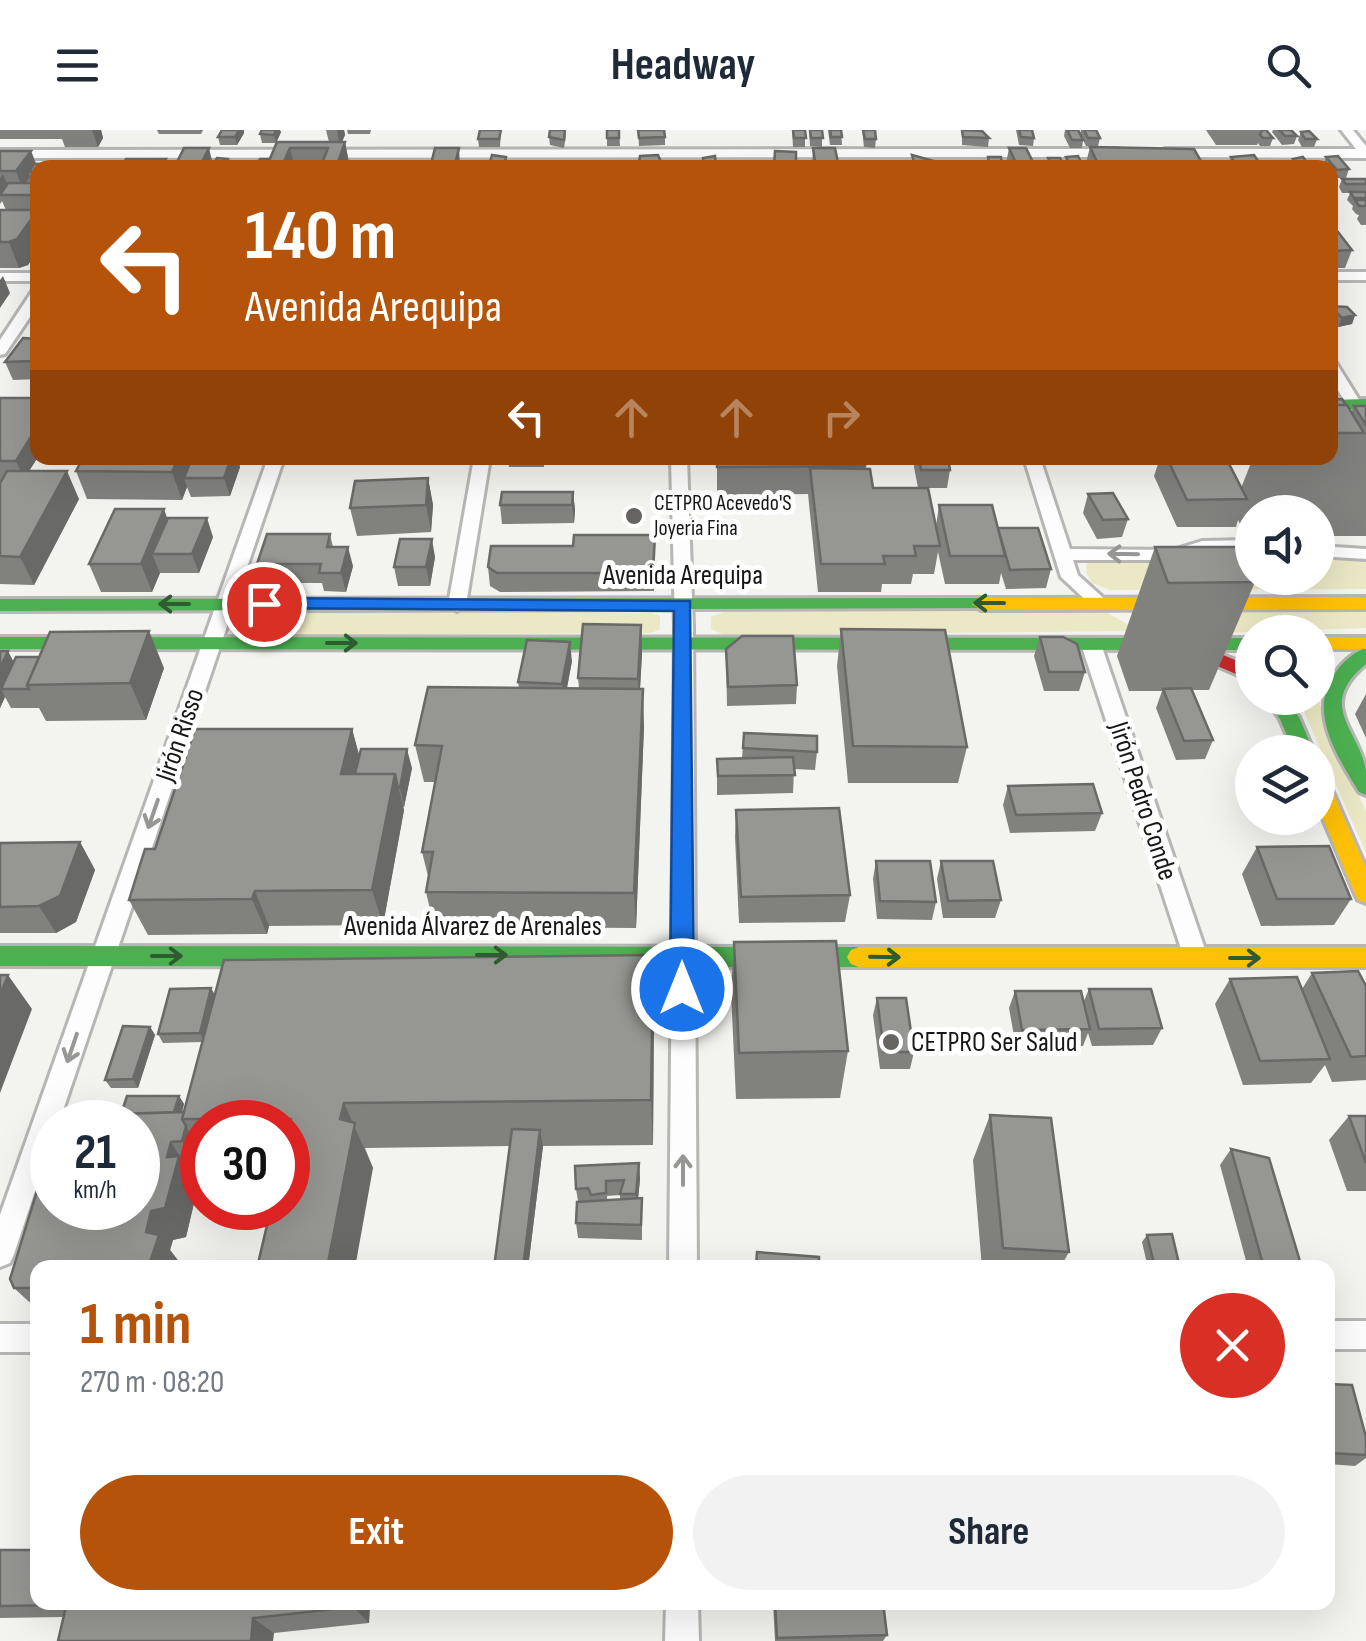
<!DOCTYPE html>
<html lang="en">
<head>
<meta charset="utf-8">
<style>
  :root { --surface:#fff; --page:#f2f2f3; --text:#1f2937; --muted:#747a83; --accent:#b45309 }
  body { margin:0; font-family:"Sofia Sans Condensed",sans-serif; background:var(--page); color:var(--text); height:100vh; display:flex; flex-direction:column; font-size:38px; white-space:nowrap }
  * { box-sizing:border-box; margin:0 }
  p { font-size:32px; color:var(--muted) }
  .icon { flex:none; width:55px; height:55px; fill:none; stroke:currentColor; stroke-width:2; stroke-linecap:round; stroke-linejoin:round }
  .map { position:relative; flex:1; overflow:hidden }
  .side { position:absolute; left:30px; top:1130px; width:1305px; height:350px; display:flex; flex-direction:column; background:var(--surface); border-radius:20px; box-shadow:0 10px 40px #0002 }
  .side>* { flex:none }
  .guide { position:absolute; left:30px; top:30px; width:1308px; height:305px; border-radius:20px; box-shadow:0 10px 40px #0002; background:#b45309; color:#fff; overflow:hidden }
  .tools { position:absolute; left:1235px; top:365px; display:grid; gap:20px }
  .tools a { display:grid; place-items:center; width:100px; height:100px; border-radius:50%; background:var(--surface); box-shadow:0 10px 40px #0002; font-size:50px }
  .speed { position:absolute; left:30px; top:970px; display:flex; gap:20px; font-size:50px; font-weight:700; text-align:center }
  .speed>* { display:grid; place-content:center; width:130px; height:130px; border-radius:50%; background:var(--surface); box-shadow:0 10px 40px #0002; line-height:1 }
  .speed small { font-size:25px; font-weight:400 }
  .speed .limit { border:15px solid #d22; background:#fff; color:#111 }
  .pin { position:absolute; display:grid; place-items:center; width:85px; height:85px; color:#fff; margin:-42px; border:5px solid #fff; border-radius:50%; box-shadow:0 2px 10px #0007 }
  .me { position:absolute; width:110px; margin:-55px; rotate:0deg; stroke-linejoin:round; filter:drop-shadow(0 0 8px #0008) }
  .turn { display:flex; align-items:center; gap:35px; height:210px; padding:0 50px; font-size:45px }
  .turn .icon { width:130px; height:130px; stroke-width:2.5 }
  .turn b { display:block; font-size:70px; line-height:85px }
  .lanes { display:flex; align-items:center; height:95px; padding:0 50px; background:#0003; justify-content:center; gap:50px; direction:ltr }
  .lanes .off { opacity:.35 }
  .round { display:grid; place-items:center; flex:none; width:105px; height:105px; border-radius:52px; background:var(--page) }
  .head { display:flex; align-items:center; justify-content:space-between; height:170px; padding:0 50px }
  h1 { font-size:60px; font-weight:700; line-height:75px; color:var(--accent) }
  .cta { display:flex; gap:20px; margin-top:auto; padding:20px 50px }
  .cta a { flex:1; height:115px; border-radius:60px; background:var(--accent); color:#fff; font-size:40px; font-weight:700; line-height:115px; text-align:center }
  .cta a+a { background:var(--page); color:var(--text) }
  header { display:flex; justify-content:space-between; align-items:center; height:130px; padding:0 50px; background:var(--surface); font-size:45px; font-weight:700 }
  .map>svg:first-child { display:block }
</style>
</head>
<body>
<header><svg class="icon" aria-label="menu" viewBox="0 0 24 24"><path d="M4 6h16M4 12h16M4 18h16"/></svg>Headway<svg class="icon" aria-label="search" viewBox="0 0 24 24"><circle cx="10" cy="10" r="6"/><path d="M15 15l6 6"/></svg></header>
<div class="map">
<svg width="1366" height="1511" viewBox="0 0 1366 1511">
  <rect width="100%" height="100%" fill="#f3f3ef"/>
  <!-- green -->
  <path fill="#ebe8c5" d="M1252 420V448H1318V426L1366 429V459L1110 460 1092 453 1086 443 1087 432 1101 428 1183 431 1205 421Z
    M1366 477V498L1192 504 1140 478Z
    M256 480 652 483 660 486V499L651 503 248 505 238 500 243 484Z
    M1102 480 1140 501 724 505 711 499V487L724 482Z
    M1298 568H1317L1366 682V723Z"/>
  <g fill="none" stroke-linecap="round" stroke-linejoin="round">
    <defs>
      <path id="street" d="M1341 0H1353L1366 16V28L1165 27 1159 23 1165 19H1356Z
        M0 20 1118 19 1124 23 1118 27 0 28Z
        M1330 142H1366V150H1330Z
        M0 143H38V151H0Z
        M38 159V175L5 224 0 225V210L33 160Z
        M1330 229 1335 231 1366 281V299L1360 297 1330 247Z
        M268 328H284L59 992H52V1010L14 1124 10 1133 0 1137V1085Z
        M474 328H490L466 475 457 481 448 475Z
        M671 328H687L693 497 697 1138H669L675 497Z
        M1024 328H1040L1070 419 1173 420 1202 411 1252 410V420L1203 421 1174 430H1073L1078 445 1109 473 1100 479 1093 477 1061 447Z
        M1318 416 1366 419V429L1318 426Z
        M1091 508 1101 514 1208 828 1204 835H1188L1184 828 1081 514Z
        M1328 1191H1366V1219H1328Z
        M0 1194H38V1222H0Z
        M666 1472H698L699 1511H665Z"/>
      <path id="fast" d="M1366 269V279L1330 280V270Z
        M981 468 990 474 988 478 0 481V469Z
        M0 507 1252 508V520L0 519Z
        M1366 518V534C1315 576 1360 600 1366 641 1366 648 1366 657 1366 665L1359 662C1338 627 1307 582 1335 543 1343 532 1353 522 1366 518Z
        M1265 568H1285L1299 587 1314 622H1294L1280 589Z
        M0 816 859 817 867 820 871 827 867 834 859 837 0 836Z"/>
      <path id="slow" d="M1366 467V479L981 480 972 474 981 468Z
        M1318 507H1366V519H1318Z
        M1318 645 1329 653 1366 738V773L1358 770 1355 764 1318 677Z
        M859 817H1366V837H859L851 834 847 827 851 820Z"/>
      <path id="jam" d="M1199 515 1252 537V551L1192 525 1189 521Z"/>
    </defs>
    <!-- street casing -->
    <use href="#street" stroke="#b7b6b4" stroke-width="6"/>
    <!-- fast casing -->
    <use href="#fast" stroke="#b7b6b4" stroke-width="6"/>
    <!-- slow casing -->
    <use href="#slow" stroke="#b7b6b4" stroke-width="6"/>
    <!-- jam casing -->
    <use href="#jam" stroke="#b7b6b4" stroke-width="6"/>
    <!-- street -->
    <use href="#street" fill="#fdfdfd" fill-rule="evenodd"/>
    <!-- fast -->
    <use href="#fast" fill="#4caf50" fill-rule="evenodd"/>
    <!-- slow -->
    <use href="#slow" fill="#ffc107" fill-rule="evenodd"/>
    <!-- jam -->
    <use href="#jam" fill="#c62828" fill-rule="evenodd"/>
  </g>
  <!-- wall -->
  <path fill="#81817e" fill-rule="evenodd" d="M0 0H101L103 8 98 17H65L62 9H0Z
    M157 0H203L201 4H159Z
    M326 0H344L345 5 342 12H345L350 38H255L270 29 277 12H329Z
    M347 0H371L370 4H348Z
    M501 0 500 17H479L478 9Z
    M607 0H619L620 16H607Z
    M638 0 665 7V15L639 16Z
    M792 0H805V17H793Z
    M809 0H822V17L810 16Z
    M828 0H841L842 15H830Z
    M862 0H875L876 9 875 18 864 17Z
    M962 0 989 8 988 17 962 15Z
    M1016 0H1032L1034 8 1033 16 1019 15Z
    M1065 0H1078L1083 10 1082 18H1070L1064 6Z
    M1081 0H1096L1100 8 1098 16H1086L1080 4Z
    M1206 0H1266L1273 8 1270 16H1260L1258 13 1257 15H1216Z
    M1273 0H1291L1297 6 1294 14 1282 15 1272 2Z
    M281 2 276 13H262L260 4Z
    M1301 2 1317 9 1314 17H1302L1298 10Z
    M244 3 237 15H220L218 7Z
    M566 5 564 18 550 15 549 7Z
    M1090 17 1205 38H1088L1086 33Z
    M813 18 839 38H812Z
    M1009 18 1033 32 1032 38H1007L1006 34Z
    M0 21H31L38 38V120L28 135 19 138H0V80H6L2 71 0 74Z
    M912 25 937 32 936 38H912Z
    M640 26 661 32V38H640Z
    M506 27 507 38H491L490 32Z
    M988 27 1002 35V38H987Z
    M1066 27 1083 36V38H1066L1065 35Z
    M1231 27 1260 34 1259 38H1230L1228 36Z
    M1326 27 1349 39 1346 48H1334L1330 43V38H1325L1323 35Z
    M1293 29 1311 38H1290Z
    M1342 49H1366V95H1361L1357 89 1359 85 1356 84 1352 79 1353 76 1347 70 1350 63H1342L1339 57Z
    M1330 102 1352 120 1345 138H1330Z
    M1330 176 1355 185 1352 194 1338 197 1330 189Z
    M38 209V249L13 250 5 232Z
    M0 268H38V327L29 341 79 369 34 455 0 454Z
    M1330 270 1351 283 1354 276H1366V406H1324L1320 399 1318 404V382H1252V406H1246L1238 390 1236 397H1177L1154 346 1160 328H1252L1251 329H1226L1241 358 1253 328H1330Z
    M75 328H237L240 337 230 366 191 367 187 357 182 370 87 369 76 341 83 328Z
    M372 328H408L407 330 372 329Z
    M508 328H544V337H509Z
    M717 328 865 336 873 358H918L914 337 915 328H948L950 340 947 358H928L936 396 939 375 998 400 1051 439 1046 458 1006 459 1001 443 999 454H945L938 422 934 444H913L911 454H882L881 462H818L808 364 717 365Z
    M428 348 433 375 431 402 357 406 350 378Z
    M573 362 575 380 574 393 502 394 500 375Z
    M1088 364 1128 389 1122 407 1097 409 1083 383Z
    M168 388 213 407 199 443H160L152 462H101L89 434Z
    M330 404 333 417 353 436 346 462 324 461 322 453H262L257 434Z
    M573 416 655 424 654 461 500 462 490 456 488 437Z
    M1155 417 1255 452 1209 560H1192L1213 610 1205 629 1176 630 1156 578 1162 561H1129L1117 526Z
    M435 427 430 456H398L394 437Z
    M641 495 642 523 640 559 644 596 636 798 434 797 426 762 428 746 422 722 435 652H424L415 615 514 558H519L518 552 572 531 567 558H579L578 548Z
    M841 499 967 617 958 653H848L837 536Z
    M1040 507 1085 542 1079 561H1044L1034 526Z
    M726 519 797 555 796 574 727 576Z
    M0 521 14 532 164 538 146 590 46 591 39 578H11L5 567 0 578Z
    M1366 564V608L1355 584Z
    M352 599 359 626 412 638 404 677H403L404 680 383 795 269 796 267 804 148 805 129 770 155 719Z
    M744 603 817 622 815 640 794 639 793 663 717 665V629L742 628Z
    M1008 656 1102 683 1095 701 1010 703 1003 675Z
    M736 680 850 765 845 792 739 793 735 707Z
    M80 712 95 740 76 792 56 803H0V713Z
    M1257 717 1351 769 1334 795 1261 796 1242 744Z
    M876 731 936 772 932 790 877 789 873 749Z
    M941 731 1001 770 995 788H943L937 749Z
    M734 812 848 921 840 968 736 969 731 862Z
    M1312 843 1366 856V950L1332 952 1325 935 1311 953 1243 955 1215 874 1230 849 1302 859Z
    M1089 859 1162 898 1153 915 1092 916 1088 903 1083 916 1016 917 1009 878 1015 861 1084 871Z
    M215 866 654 874 653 1015 543 1016 528 1138H494L510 1016 365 1018 373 1038 288 1078V992H202V1036L201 1042 191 1043 198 1056 186 1107 173 1110 170 1120 180 1133 38 1138V1180L14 1158 121 984 179 966 184 974 182 982H184L203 912 163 913 158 904Z
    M877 868 914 922 910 939H880L873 885Z
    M150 897 155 905 138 958H111L105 950Z
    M990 985 1069 1122 1060 1138H982L973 1030Z
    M1349 986H1366V1061H1347L1329 1010Z
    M1231 1019 1302 1138H1248L1220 1035Z
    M639 1033 640 1049 638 1069 642 1068V1110L578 1108 576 1093 578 1071 576 1059ZM620 1065V1069L607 1070V1066Z
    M1147 1105 1180 1138H1148L1142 1112Z
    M1328 1254 1366 1325V1328L1355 1336 1328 1334Z
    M0 1420 370 1472 369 1493 274 1503 63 1487 0 1488Z
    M773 1472H883L887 1505 883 1511H775Z"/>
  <!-- shaded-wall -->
  <path fill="#696967" d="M92 0H101L103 8 98 17Z
    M239 0H244V3L237 15 235 7Z
    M276 0H280L281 2 276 13 274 5Z
    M337 0H344L345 5 340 16Z
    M345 12 350 38H336Z
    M209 18 213 35 212 38H200Z
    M290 18 295 38H281Z
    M459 18 460 38H454Z
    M31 21 37 38 29 42 30 47 22 58 16 41Z
    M3 44 10 61 0 65V48Z
    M38 80V120L28 135 19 138 9 112Z
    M3 146 10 163 0 178V150Z
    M1355 185 1352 194 1338 197 1342 188Z
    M38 295V327L24 349 16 331Z
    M178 328H194L184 348 187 357 182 370 172 342Z
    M231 328H237L240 337 230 366 224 348Z
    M67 341 79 369 34 455 20 427Z
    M428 348 433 375 431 402 426 375Z
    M573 362 575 380 574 393 572 375Z
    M164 379 174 407 152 424 160 443 152 462 141 434Z
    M207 388 213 407 199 443 192 424Z
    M432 409 435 427 430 456 426 437Z
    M348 417 353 436 346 462 341 443Z
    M641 495 642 523 639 577 638 549Z
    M149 501 164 538 146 590 130 553Z
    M570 512 572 531 564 573 562 554Z
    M8 521 18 540 1 559 5 567 0 578V538Z
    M643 559 644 596 636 798 634 763Z
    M352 599 362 635 357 658 341 644Z
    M407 619 412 638 404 677 400 658Z
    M395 644 404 680 383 795 372 760Z
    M80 712 95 740 76 792 56 803 39 776Z
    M255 761 269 796 267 804 252 769Z
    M653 825 654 874 653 1015 651 970Z
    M8 845 32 879 0 963V865Z
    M211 858 216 867 204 912 200 903Z
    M150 897 155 905 138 958 133 949Z
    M179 966 184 974 176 1004 170 996Z
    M344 973 373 1038 355 1138H327L340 989Z
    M186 996 202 1023 201 1042 182 1011Z
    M540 1000 543 1016 528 1138H523Z
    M171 1012 198 1056 186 1107 173 1110 170 1120 180 1133 179 1138H148L146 1102Z
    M639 1033 640 1049 637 1079 636 1064Z
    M353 1472H370L369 1493 353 1477Z
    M253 1488 274 1503 273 1511H251Z"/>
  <!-- building -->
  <path fill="#969693" stroke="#696967" stroke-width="2.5" d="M222 0H239L235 7H218Z
    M262 0H276L274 5 260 4Z
    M480 0H501L499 9H478Z
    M550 0H565L564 10 549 7Z
    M607 0H619V8H607Z
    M638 0H664L665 7 639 8Z
    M793 0H805L806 8H794Z
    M810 0H822L823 8H811Z
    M830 0H841L842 7H831Z
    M863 0H875L876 9H865Z
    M962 0 982 1 989 8 963 7Z
    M1019 0H1032L1034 8 1021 7Z
    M1067 0H1078L1083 10H1072Z
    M1084 0H1096L1100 8H1088Z
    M1262 0H1266L1273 8H1263L1260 5Z
    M1279 0H1291L1297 6H1285Z
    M1309 1 1317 9H1305L1301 2Z
    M277 12H345L336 38H320L328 18H290L281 38H266Z
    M1090 17 1194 19 1205 38H1100Z
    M184 18H209L200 36H175Z
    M435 18H459L454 38H430Z
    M813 18H835L839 38H816Z
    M1009 18H1026L1033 32 1016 33Z
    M0 21H31L16 41H0Z
    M775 21 796 22V37L774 36Z
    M492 25 506 27 505 32H490Z
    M658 25 661 32H639L640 26Z
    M912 25 937 32H914Z
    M1254 25 1260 34H1236L1231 27Z
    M715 26 716 36H704L703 28Z
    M1078 26 1083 36H1071L1066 27Z
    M1338 26 1349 39 1337 40 1326 27Z
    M988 27H1001L1002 35H989Z
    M1303 27 1311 38H1300L1293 29Z
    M217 28 228 29 223 38H211Z
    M1048 28H1060L1065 38H1052Z
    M126 29H166L161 38H121Z
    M260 29H270L266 38H255Z
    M76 33 74 38H38V41L29 42 34 34Z
    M1342 49H1366V54H1346Z
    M8 53H38V65H0Z
    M1350 62H1366V68H1354Z
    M1355 70H1366V76H1359Z
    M0 80H38L17 109 9 112H0Z
    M1330 102H1338L1352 120 1330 121Z
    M1330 176 1347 177 1355 185 1342 188Z
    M23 208 38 209V225L34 231 5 232Z
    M0 268H38V295L16 331H0Z
    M1342 269 1346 275H1330V270Z
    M1330 275H1347L1364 303H1330Z
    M1354 276H1366V295Z
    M83 328H178L172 342 76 341Z
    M192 328H231L224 348H184Z
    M717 328H864L865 336 717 337Z
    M919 328H948L950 340H921Z
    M1167 328H1226L1247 369 1187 370Z
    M810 338 870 339 873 358H928L940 416H914L916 426H883L885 434H821Z
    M7 341H67L20 427 0 426V353Z
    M428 348 426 375 350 378 355 351Z
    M502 362H573L572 375H500Z
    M1113 363 1128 389 1103 390 1088 364Z
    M939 375H992L1005 426H950Z
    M115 379H164L141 434H89Z
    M168 388H207L192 424H152Z
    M998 398H1038L1051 439 1010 440Z
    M267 404H330L327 417H348L341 443H319L321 434H257Z
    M574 405H655L653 443H497L488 437 491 416H573Z
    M400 409H432L426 437H394Z
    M1155 417H1239L1255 452 1168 453Z
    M583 494 641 495 638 549 578 548Z
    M841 499 945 500 967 617 853 616Z
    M149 501 130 553 27 555 50 502Z
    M742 506H793L797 555 728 557 726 519Z
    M1040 507H1063L1077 514 1085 542H1049Z
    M527 510 570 512 562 554 518 552Z
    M0 521H8L0 538Z
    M16 527H39L27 555 29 559H1Z
    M428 557 643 559 634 763 426 762 433 722H422L442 616 415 615Z
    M1191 558 1213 610 1184 611 1163 559Z
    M195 599H352L341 644H395L372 760 255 761 252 769 129 770 145 719H155Z
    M744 603 817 606V622L743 618Z
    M361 619H407L400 658H398L395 644H355Z
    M793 627 795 645 718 646 717 629Z
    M1093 654 1102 683 1016 685 1008 656Z
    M839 678 850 765 741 767 736 680Z
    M80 712 60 766 39 776 0 777V713Z
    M1329 716 1351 769H1277L1257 717Z
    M876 731H930L936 772 880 771Z
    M941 731H993L1001 770 948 771Z
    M836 811 848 921 739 923 734 812Z
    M653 825 651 970 344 973 340 989 355 993 327 1138H257L271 1078H288V1005L291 989H182L224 830Z
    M1358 841 1366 856V926L1351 927 1312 843Z
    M0 845H8L0 865Z
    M1297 847 1330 929 1260 931 1230 849Z
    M211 858 200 903 158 904 170 859Z
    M1089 859H1151L1162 898 1099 899Z
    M1015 861H1081L1090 899 1022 900Z
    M877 868H906L914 922H884Z
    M123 896 150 897 133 949 105 950Z
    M127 966H179L174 982 121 984Z
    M184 982 182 989 186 996 182 1011 171 1012 167 1027 179 1026 165 1078 151 1081 146 1102 159 1105 148 1138H38V1158H14L10 1149 52 1012V1078H138V992H59L61 986Z
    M990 985 1051 988 1069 1122 1003 1118Z
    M1349 986H1366V1033Z
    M512 999 540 1000 523 1138H494Z
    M1231 1019 1269 1028 1302 1138H1264Z
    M639 1033 636 1064H620L624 1050 606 1051V1063L591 1065 588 1058 576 1059 575 1036Z
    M642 1068 641 1095 576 1093 577 1072Z
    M1172 1104 1180 1138H1155L1147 1105Z
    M757 1122 819 1127V1138H756Z
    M1328 1254 1352 1255 1366 1307V1325L1328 1323Z
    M0 1420H38V1472H67L66 1475 0 1476Z
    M67 1472H353V1477L253 1488 251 1511H58Z
    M775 1472H883L887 1505 777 1508Z"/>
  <!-- one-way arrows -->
  <defs><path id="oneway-shaft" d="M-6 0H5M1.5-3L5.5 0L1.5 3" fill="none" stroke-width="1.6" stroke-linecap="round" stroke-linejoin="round" transform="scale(2.5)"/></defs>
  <g stroke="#969695">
    <use href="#oneway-shaft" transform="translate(1123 424) rotate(-179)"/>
    <use href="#oneway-shaft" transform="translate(153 684) rotate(109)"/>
    <use href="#oneway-shaft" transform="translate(72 918) rotate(109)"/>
    <use href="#oneway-shaft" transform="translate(683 1040) rotate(-90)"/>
  </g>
  <g stroke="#2f5b30">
    <use href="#oneway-shaft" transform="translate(989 473) rotate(180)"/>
    <use href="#oneway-shaft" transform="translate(174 474) rotate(180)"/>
    <use href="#oneway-shaft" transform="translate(342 513)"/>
    <use href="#oneway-shaft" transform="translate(492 825)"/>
    <use href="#oneway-shaft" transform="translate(167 826)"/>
    <use href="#oneway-shaft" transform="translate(885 827) rotate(1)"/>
    <use href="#oneway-shaft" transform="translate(1245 828)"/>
  </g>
  <!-- route -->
  <path fill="#1a73e8" stroke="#114b97" stroke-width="2.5" d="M264 468 690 471 694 859 691 866H674L670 859 674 481 258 478V470Z"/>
  <!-- markers -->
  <g fill="#656461" stroke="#fff" stroke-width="4">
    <circle cx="634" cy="386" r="10"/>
    <circle cx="891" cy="912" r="10"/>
  </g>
  <g text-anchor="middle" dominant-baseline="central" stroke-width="10" stroke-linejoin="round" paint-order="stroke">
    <!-- far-poi labels -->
    <g font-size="22" fill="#181715" stroke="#fff" text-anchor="start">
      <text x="654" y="373">CETPRO Acevedo'S<tspan x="654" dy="25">Joyeria Fina</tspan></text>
    </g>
    <!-- street labels -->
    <g font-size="28" fill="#181715" stroke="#fff">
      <text x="683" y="445">Avenida Arequipa</text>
      <text transform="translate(180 605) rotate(-71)">Jirón Risso</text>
      <text transform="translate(1143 671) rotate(72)">Jirón Pedro Conde</text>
      <text x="473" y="796">Avenida Álvarez de Arenales</text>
    </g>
    <!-- poi labels -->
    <g font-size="28" fill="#181715" stroke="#fff" text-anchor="start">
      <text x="911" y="912">CETPRO Ser Salud</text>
    </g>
  </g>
</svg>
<div class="tools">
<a><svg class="icon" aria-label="sound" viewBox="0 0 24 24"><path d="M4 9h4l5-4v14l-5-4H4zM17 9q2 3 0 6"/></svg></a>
<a><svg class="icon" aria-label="search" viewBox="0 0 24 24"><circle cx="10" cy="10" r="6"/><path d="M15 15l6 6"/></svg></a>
<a><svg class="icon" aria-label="layers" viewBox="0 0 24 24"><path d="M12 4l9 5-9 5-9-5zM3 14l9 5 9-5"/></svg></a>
</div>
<div class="speed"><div>21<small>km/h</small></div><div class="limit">30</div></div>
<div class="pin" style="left:264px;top:474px;background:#d93025"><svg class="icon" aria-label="arrive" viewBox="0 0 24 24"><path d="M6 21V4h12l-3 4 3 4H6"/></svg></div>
<svg class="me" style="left:682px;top:859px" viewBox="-20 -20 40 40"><circle r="17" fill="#1a73e8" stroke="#fff" stroke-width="3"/><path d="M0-11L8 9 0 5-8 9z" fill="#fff"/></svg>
<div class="guide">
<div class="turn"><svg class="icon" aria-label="left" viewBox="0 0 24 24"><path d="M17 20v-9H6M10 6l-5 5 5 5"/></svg><div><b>140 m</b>Avenida Arequipa</div></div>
<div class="lanes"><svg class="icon" aria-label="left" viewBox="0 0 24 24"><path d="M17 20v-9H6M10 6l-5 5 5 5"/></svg><svg class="icon off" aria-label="ahead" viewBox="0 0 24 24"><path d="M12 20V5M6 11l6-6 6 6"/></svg><svg class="icon off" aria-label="ahead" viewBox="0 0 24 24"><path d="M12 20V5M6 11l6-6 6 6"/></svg><svg class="icon off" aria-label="right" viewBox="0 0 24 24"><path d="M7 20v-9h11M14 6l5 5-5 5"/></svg></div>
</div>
<section class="side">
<div class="head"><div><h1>1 min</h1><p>270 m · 08:20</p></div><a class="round" style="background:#d93025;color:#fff"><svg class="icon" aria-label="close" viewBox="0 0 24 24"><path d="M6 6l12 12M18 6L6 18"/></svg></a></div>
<div class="cta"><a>Exit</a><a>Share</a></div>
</section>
</div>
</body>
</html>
